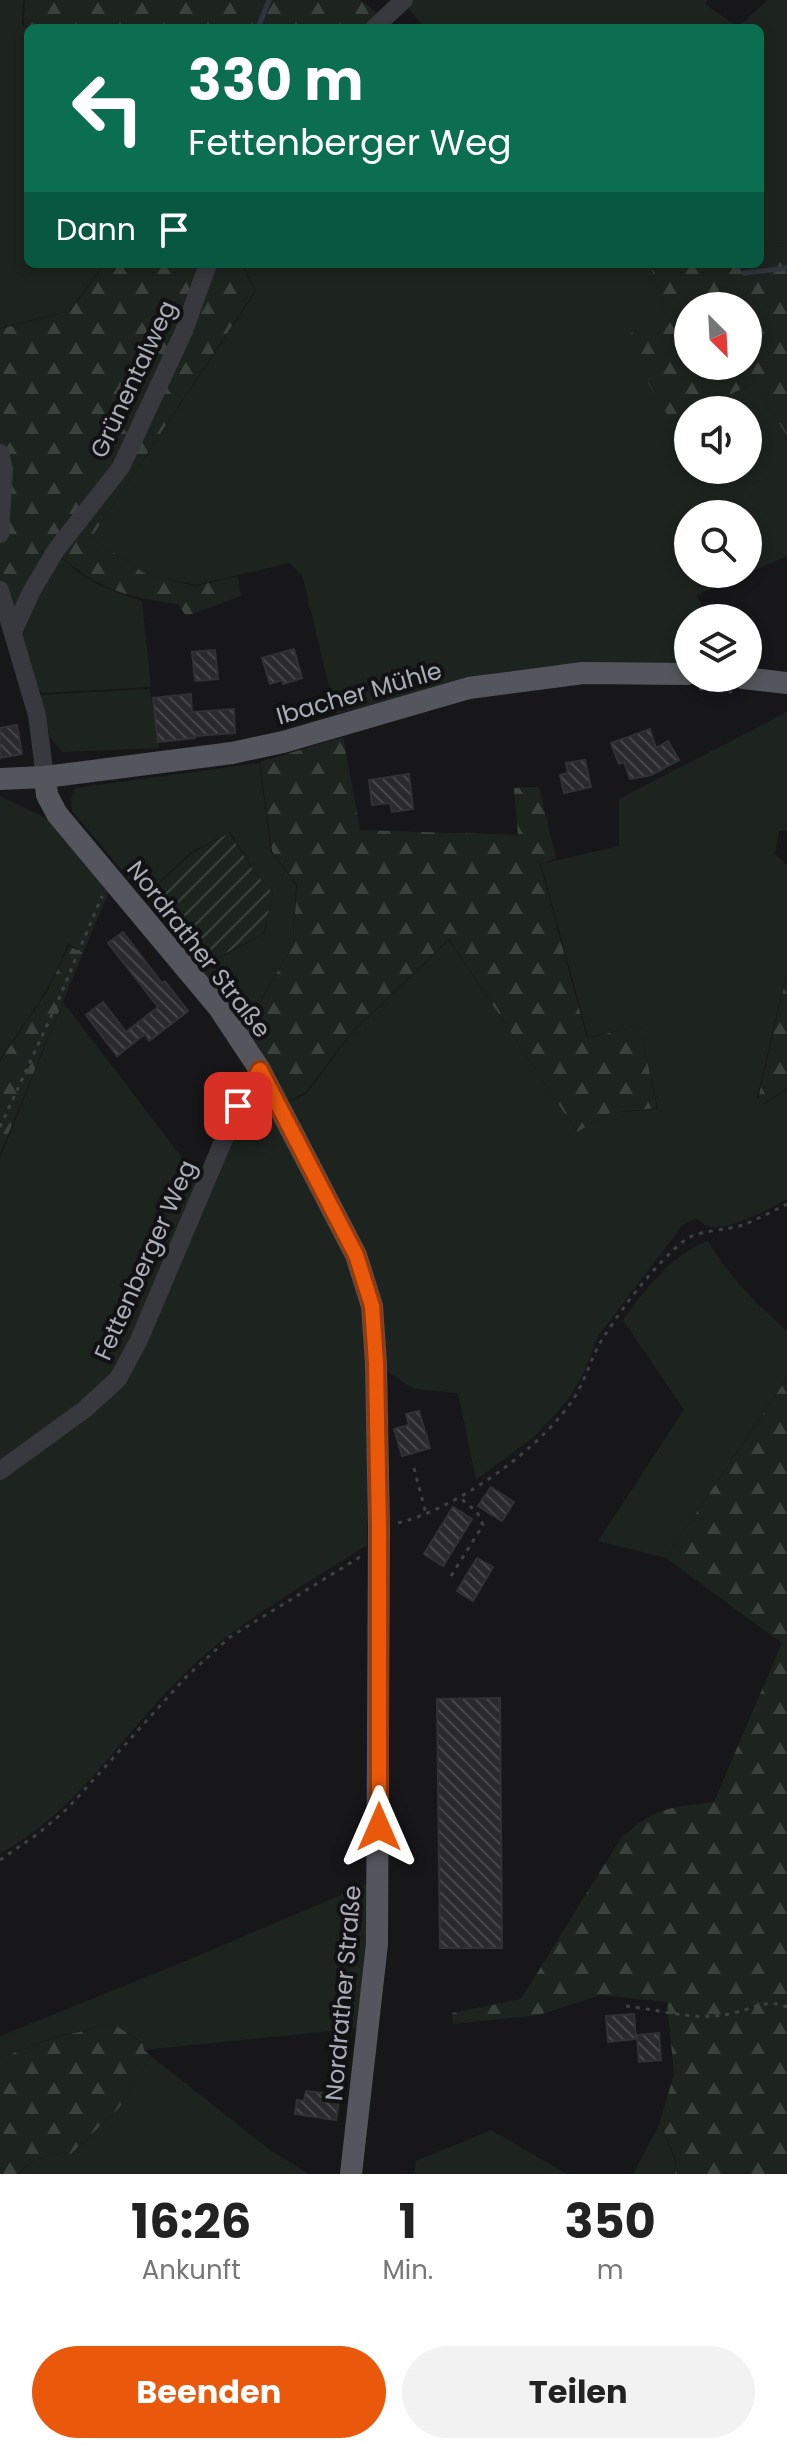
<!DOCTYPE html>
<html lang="de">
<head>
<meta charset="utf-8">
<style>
  :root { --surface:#fff; --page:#f2f2f2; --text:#222; --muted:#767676; --accent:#ea580c }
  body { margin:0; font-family:Poppins,sans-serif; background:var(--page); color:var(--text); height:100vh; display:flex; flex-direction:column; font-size:30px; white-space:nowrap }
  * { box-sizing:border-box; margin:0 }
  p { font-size:26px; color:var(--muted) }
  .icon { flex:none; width:44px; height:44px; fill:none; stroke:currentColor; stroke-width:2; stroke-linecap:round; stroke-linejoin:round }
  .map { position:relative; height:2174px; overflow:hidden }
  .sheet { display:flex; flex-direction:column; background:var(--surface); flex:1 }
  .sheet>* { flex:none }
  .guide { position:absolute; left:24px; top:24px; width:740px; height:244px; border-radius:12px; box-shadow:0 4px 12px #0003; background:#0b6e4f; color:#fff; overflow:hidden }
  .needle { width:52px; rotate:156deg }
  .tools { position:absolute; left:674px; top:292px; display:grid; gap:16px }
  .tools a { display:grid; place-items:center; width:88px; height:88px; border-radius:50%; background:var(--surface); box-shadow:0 4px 12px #0003; font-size:40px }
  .pin { position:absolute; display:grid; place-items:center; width:68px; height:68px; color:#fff; margin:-34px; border-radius:16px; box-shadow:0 4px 12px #0006 }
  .me { position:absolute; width:88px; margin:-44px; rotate:0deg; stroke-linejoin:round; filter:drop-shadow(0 0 6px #0008) }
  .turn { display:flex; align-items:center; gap:28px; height:168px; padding:0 32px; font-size:36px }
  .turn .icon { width:104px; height:104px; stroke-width:2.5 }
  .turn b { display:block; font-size:56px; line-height:68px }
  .then { display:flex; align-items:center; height:76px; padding:0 32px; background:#0003; gap:16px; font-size:30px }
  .eta { display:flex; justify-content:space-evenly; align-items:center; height:136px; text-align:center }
  .eta b { font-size:48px; font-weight:700; line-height:56px }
  .button { display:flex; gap:16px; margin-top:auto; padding:16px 32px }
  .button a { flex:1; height:92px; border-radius:48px; background:var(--accent); color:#fff; font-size:32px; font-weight:700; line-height:92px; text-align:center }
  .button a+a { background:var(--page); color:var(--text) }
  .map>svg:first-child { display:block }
</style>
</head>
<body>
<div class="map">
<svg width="787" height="2174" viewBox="0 0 787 2174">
  <defs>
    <pattern id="forest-firs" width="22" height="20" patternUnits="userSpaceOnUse" patternTransform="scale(2)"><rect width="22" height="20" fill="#1d241f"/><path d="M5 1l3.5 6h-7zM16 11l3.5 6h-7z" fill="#3b413d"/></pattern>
    <pattern id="garden-furrows" width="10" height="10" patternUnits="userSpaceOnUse" patternTransform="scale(2)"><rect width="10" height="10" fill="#1d241f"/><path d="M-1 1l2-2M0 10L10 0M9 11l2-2" fill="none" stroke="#3b413d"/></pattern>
    <pattern id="building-back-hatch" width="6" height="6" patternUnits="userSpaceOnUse" patternTransform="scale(2)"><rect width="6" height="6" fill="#2a2a2d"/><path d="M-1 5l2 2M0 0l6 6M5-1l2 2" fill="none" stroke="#464649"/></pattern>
  </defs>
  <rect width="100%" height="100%" fill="#171719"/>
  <!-- grass -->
  <path fill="#1d241f" d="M0 0H23L22 25 29 28 28 264H104L69 311 0 328Z
    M409 0H708L705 4 738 27 768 0H787V244L760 243V28H425L405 4Z
    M242 264H650L666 314 672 422 688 415V470H748V410H698L754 383 787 436V556L748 573V514H688V574H745L697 595 708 618H688V665H557L489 674 336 714 302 575 290 563 196 585 149 576 91 538 256 291Z
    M57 554C87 582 104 588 142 601L151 687 42 693 32 679 15 627Z
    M150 689 159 748 63 752 51 739 39 695Z
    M787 712V831H779L775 854 787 865V971L757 1098 764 1104 787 1089V1199C769 1209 734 1228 713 1227 706 1227 701 1222 696 1218L683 1225 598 1336 583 1374 567 1401 534 1437 476 1480 458 1393 414 1389 385 1370 367 1372V1545C304 1586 236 1622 183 1675 123 1733 76 1814 0 1853V1158L63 1002 200 1181 254 1089 258 1087 273 1110 306 1094 350 1035 449 940 577 1132 610 1113 658 1109 640 1026 588 1037 541 864 619 846V799Z
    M259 763 271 851 296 885 293 945 243 1030 200 968 264 934 273 893 254 870 230 832 190 853 144 896 72 811 71 798 75 788Z
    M0 796 47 819 109 892 83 953 68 943C54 986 25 1022 0 1059Z
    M708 1241C729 1276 756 1304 787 1331V1377L666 1558 598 1541 684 1410 623 1320C647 1288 669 1256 708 1241Z
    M371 1882 360 2028 144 2050 143 2043 114 2024 58 2036 0 2058V2036L193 1958Z
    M151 2056 270 2150 309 2174H19C33 2156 50 2154 72 2154L119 2108Z
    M660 2123 675 2160V2174H633Z
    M491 2130 567 2174H414L416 2161Z"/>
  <!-- forest -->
  <path fill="url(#forest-firs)" fill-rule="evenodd" d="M25 0H360L379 14 367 28H33L24 25Z
    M760 243 787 244V436L754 383 698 410H688V415L672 422 621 339 666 314 650 264H760ZM748 306V366H688V306Z
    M105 264H241L255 291 91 538 149 576 196 586 238 576 241 596 186 616 178 604C126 597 96 589 57 553L24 609 0 602V329L70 311Z
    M343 737 360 830 518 835 514 788 539 787 556 858 540 864 587 1038 640 1026 657 1108 610 1113 577 1132 449 939 350 1034 306 1092 287 1102 244 1030 293 945 297 885 272 851 260 762Z
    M69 946 83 953 0 1154V1061L47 992Z
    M787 973V1088L764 1103 758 1099Z
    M787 1378V2174H675L676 2160 660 2122 674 2074 667 2002 600 1995 539 2015 453 2024 452 2013 521 1999 621 1838C658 1806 669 1808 714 1802L782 1643 666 1558Z
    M114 2024 143 2044 144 2050 151 2056 119 2108 71 2154C50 2153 33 2157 18 2174H0V2058L57 2037Z"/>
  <!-- garden -->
  <path fill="url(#garden-furrows)" d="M229 833 254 871 273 893 263 934 199 967 145 896 191 854Z"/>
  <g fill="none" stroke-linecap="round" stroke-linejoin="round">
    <!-- stream -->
    <path stroke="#2e353c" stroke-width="5" d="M258 28 269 0
      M744 273 787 268"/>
  </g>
  <!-- building -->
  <path fill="url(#building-back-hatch)" stroke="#323135" stroke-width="2" d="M294 649 302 678 283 684 282 680 270 684 262 658Z
    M215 650 218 679 195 681 192 652Z
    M191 694 192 712 234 709 235 733 195 736V738L158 742 153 698Z
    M17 725 22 754 0 758V728Z
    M650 729 656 748 668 741 679 760 651 775 630 779 624 762 619 764 611 743Z
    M585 760 591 787 564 793 560 775 568 773 566 763Z
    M409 774 413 809 392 812 390 803 372 805 369 780Z
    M123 932 162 983 165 981 188 1011 149 1041 145 1034 117 1056 86 1015 103 1002 126 1032 158 1007 108 943Z
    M419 1411 430 1448 402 1456 394 1429 409 1425 406 1414Z
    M491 1487 514 1502 502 1521 478 1506Z
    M453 1507 472 1519 443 1566 424 1554Z
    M477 1558 493 1567 473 1601 457 1591Z
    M500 1698 502 1948H440L437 1699Z
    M634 2014 636 2039 608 2042 606 2016Z
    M659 2033 661 2060 639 2062 637 2035Z
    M306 2091 340 2095 336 2120 295 2114 297 2100 304 2101Z"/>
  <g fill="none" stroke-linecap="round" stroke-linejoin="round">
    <!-- path -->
    <path stroke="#3e4045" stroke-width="3" stroke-dasharray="4 6" stroke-linecap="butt" d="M699 689 732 692
      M0 1127 55 1008 102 896
      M414 1468 426 1514
      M398 1523C456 1509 541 1449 574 1398 586 1379 591 1357 603 1338 625 1304 653 1266 685 1240 695 1231 728 1230 743 1225 758 1219 773 1211 787 1204
      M451 1576 483 1525 477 1512 459 1497
      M0 1860 39 1833 68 1808 186 1677 230 1637 360 1557
      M626 2006C661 2010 698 2022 733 2013 753 2009 766 1998 787 2007"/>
    <!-- minor -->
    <path stroke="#38393e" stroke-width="18" d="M374 28 404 0
      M0 453 4 469 0 534
      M0 590 37 715 45 777
      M14 630 31 592 56 550 121 467 184 331 208 264
      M0 1471 85 1409 118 1379 139 1340 238 1106 260 1070"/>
    <!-- major -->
    <path stroke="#55565d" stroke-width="22" d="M743 678 787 683
      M45 777 47 795 57 814 219 1008 260 1070 356 1255 372 1306 376 1363 379 1528 377 1944 351 2174
      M0 779 45 777 232 753 283 742 469 688 583 673 688 674"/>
  </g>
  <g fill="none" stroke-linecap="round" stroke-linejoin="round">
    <defs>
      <path id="route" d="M238 1106 260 1070 356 1255 372 1306 376 1363 379 1528V1827"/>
    </defs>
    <!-- route casing -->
    <use href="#route" stroke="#983908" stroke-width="20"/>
    <!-- route -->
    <use href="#route" stroke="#ea580c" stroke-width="14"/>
  </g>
  <g text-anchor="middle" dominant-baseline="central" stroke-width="8" stroke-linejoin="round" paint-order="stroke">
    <!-- street labels -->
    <g font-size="24" fill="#aaadb8" stroke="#121214">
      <text transform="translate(133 379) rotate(-65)">Grünentalweg</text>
      <text transform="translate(359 693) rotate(-16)">Ibacher Mühle</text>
      <text transform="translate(199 949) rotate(52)">Nordrather Straße</text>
      <text transform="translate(145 1260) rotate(-66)">Fettenberger Weg</text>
      <text transform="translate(343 1993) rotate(-85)">Nordrather Straße</text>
    </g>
  </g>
</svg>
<div class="tools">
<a><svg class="needle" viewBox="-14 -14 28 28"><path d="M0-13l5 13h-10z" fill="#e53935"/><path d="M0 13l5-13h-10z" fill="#767676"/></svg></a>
<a><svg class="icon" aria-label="sound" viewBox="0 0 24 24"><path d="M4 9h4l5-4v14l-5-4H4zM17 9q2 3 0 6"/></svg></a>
<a><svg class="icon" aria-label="search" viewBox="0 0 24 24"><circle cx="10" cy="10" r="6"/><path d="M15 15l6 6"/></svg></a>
<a><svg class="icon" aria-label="layers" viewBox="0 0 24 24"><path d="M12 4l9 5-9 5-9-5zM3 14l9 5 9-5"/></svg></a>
</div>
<div class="pin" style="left:238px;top:1106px;background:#d93025"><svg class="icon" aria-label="arrive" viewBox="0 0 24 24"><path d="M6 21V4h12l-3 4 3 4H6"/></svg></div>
<svg class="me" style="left:379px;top:1827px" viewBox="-20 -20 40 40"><path d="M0-17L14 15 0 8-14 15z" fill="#ea580c" stroke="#fff" stroke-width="4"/></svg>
<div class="guide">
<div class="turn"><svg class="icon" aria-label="left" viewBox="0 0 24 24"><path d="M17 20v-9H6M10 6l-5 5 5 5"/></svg><div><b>330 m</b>Fettenberger Weg</div></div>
<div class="then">Dann<svg class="icon" aria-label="arrive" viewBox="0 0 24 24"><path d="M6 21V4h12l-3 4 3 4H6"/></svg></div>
</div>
</div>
<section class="sheet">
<div class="eta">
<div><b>16:26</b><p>Ankunft</p></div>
<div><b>1</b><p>Min.</p></div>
<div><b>350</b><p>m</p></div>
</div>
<div class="button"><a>Beenden</a><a>Teilen</a></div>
</section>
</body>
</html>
